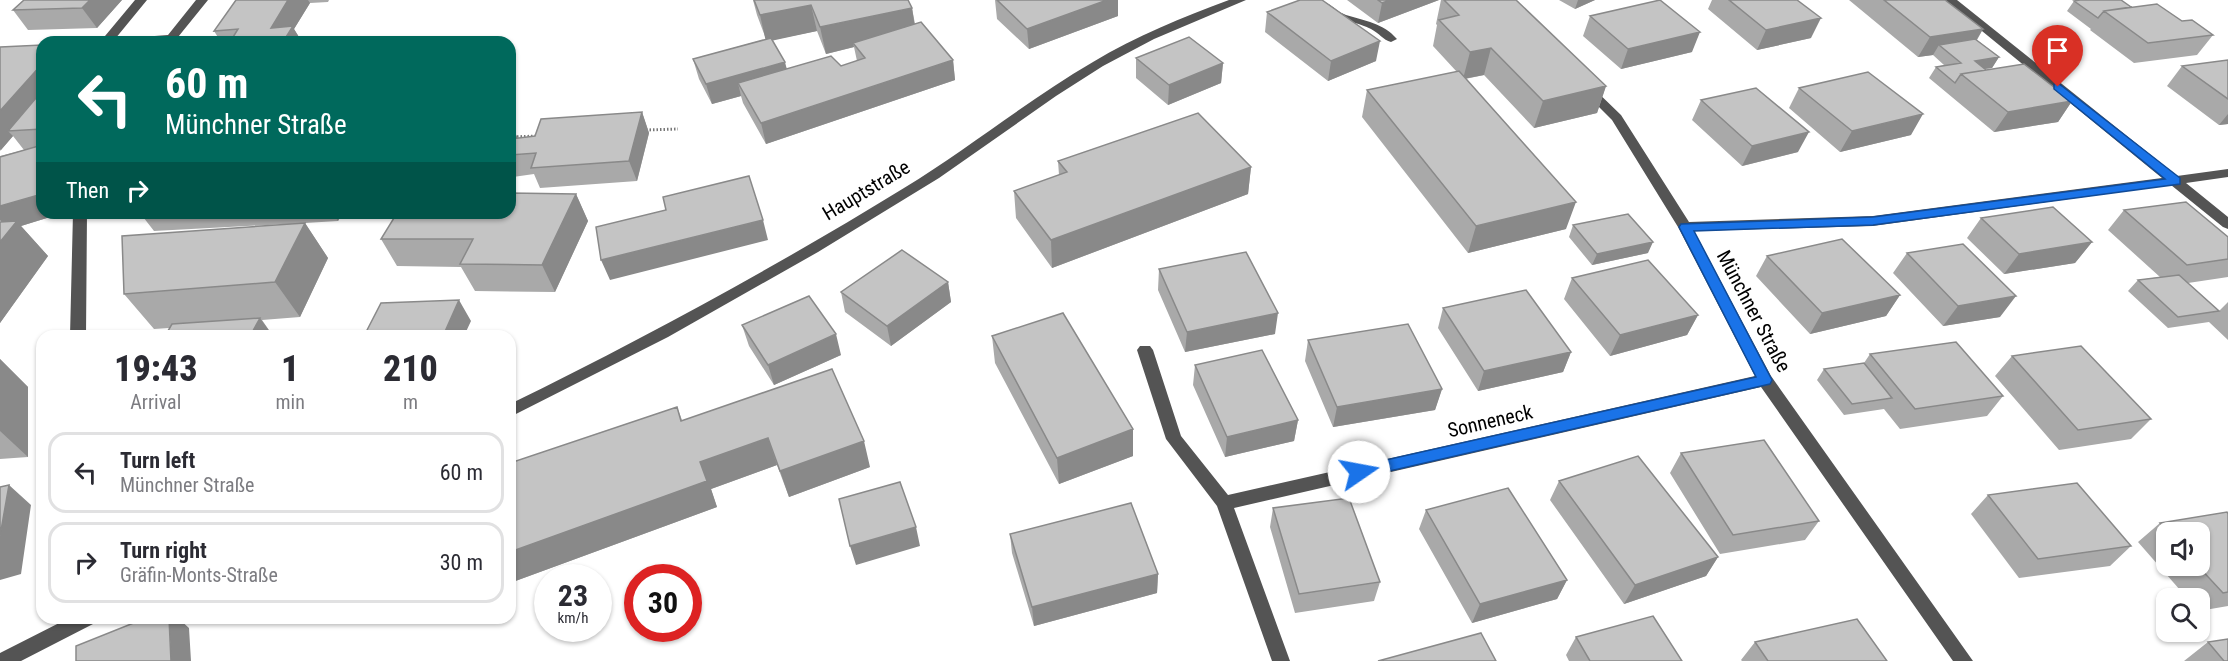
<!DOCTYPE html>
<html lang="en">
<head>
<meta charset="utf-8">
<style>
  :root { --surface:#fff; --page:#f7f7f7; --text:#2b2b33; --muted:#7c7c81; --line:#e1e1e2 }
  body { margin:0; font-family:"Roboto Condensed",sans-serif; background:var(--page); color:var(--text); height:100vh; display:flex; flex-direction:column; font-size:22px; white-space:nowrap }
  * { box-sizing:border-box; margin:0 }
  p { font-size:20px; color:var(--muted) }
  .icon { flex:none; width:33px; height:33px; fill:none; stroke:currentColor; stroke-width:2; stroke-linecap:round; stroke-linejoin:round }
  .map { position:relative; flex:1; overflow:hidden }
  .side { position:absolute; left:36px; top:330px; width:480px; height:294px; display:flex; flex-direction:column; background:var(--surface); border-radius:18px; box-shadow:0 2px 4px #0004 }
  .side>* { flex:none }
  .guide { position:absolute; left:36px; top:36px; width:480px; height:183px; border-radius:18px; box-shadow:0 2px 4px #0004; background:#00695c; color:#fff; overflow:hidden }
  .tools { position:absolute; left:2156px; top:522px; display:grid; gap:12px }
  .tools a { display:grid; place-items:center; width:54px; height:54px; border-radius:12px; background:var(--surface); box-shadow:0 2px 4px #0004; font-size:30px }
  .speed { position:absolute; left:534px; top:564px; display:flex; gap:12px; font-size:30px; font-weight:700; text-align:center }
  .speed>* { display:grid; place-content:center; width:78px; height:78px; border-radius:50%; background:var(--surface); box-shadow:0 2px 4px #0004; line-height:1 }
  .speed small { font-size:15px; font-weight:400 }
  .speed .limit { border:9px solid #d22; background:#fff; color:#111 }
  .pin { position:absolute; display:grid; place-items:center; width:51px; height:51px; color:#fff; margin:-62px -26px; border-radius:50% 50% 50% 0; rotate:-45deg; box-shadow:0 0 6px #0007 }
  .pin .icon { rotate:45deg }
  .me { position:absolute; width:66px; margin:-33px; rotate:78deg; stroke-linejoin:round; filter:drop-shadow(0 0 4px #0008) }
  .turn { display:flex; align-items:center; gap:21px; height:126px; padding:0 30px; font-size:27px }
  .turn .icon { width:78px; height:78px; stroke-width:2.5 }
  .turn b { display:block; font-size:42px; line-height:51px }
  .then { display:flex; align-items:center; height:57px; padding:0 30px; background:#0003; gap:12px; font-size:22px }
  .eta { display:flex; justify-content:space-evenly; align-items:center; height:102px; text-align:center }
  .eta b { font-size:36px; font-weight:800; line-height:42px }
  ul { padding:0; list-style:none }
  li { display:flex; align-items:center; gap:18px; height:81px; margin:0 12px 9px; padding:0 18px; border:3px solid var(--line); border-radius:18px }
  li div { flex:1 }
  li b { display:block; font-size:22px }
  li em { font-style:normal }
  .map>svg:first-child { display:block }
</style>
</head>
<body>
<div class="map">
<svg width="2228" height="661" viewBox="0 0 2228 661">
  <rect width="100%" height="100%" fill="#fff"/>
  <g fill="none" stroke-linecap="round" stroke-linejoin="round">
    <!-- path -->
    <path stroke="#767676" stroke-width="3" stroke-dasharray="1.5 2" stroke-linecap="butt" d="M646 130 678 129
      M510 137 539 136"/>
    <!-- minor -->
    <path fill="#545454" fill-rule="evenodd" d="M135 0H147L115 39 168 35 196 0H208L174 42H100Z
      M1229 0H1246L1154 39 1103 66 1056 96 939 178 818 252 668 337 510 417V404C645 338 777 266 904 188 969 148 1028 100 1093 62 1136 36 1183 17 1229 0Z
      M1312 0C1331 0 1331 9 1346 15 1365 21 1383 23 1397 39L1391 42C1383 40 1379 33 1371 29 1348 18 1332 22 1312 0Z
      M1944 0H1957L2177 176 2228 169V177L2186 183 2228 217V229L2223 227 2171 185 1873 226 1694 231 1771 376 1973 661H1953L1761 387 1234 508 1290 661H1272L1217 506 1166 439 1137 350 1140 346H1150L1153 350 1181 436 1228 495 1755 376 1678 227 1612 120 1580 88 1586 84 1590 85 1621 115 1689 222 1873 216 2162 178Z
      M73 213H87L86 336H70Z
      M69 618H96L93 624 21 661H0V653Z"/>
  </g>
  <!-- wall -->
  <path fill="#a9a9a9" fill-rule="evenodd" d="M122 0 97 28 28 30 13 10Z
    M236 0H329L328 2 310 3 294 29 302 42H221L214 31Z
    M753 0H908L912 8 915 24 953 60 955 80 766 144 743 103 741 96 712 104 699 79 693 59 766 39 757 15ZM817 31 826 54 854 47 857 61 841 66 787 69 772 40Z
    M995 0H1118V16L1029 49 997 19Z
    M1347 0H1439L1378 23Z
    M1441 0H1516L1606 86 1597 113 1534 128 1484 75 1465 79 1566 229 1468 253 1362 117 1367 90 1457 72 1433 46 1437 25 1436 24Z
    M1559 0H1595L1575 9Z
    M1712 0H1797L1811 38 1757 50 1708 9Z
    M1849 0H1945L1983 29 1977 40 1999 57 1992 68 1985 69 2072 101 2058 122 1994 132 1929 78 1936 67 1944 65 1933 55 1918 57Z
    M2074 1 2131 7 2182 21 2213 35 2197 55 2134 63 2090 30 2091 29 2067 11Z
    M1267 12 1376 61 1328 81 1265 32Z
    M1590 16 1692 52 1621 69 1583 36Z
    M42 45V213H63L21 226 48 256 0 323V222H1L0 220V156L24 150 13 136 0 151V47Z
    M1136 58 1223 63 1221 83 1168 105 1136 78Z
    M2228 60V124L2219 125 2167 86 2182 66Z
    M1799 88 1911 135 1840 152 1789 108Z
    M1701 100 1798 152 1742 166 1692 120Z
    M642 112 649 133 637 181 540 188 534 174 513 177 510 183V124L518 138 535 136Z
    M1058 161 1251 167 1248 194 1052 268 1016 218 1014 191 1059 175Z
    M576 194 588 221 555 292 475 291 461 267 397 266 381 239Z
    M2124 210 2228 237V277L2188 283 2219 311 2228 302V340L2209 322 2168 328 2128 291 2138 280 2160 277 2108 230Z
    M140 213H342L338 221 305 223 328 258 300 317 262 320 273 336 169 328 154 329 124 294 286 224 154 231Z
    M1981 218 2092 242 2075 263 2004 274 1967 238Z
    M1573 225 1648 253 1592 265 1569 237Z
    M1907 253 2000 317 1943 326 1893 273Z
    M1767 256 1900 295 1886 316 1810 334 1756 276Z
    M1159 269 1275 334 1185 352 1158 290Z
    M1572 278 1698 315 1687 335 1610 356 1564 299Z
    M948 282 951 302 891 346 845 312 841 292Z
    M1443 308 1571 352 1563 372 1478 391 1438 328Z
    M742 325 841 355 774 385 749 346Z
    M992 336 1133 429V456L1059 484 995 363Z
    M1308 340 1442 389 1435 410 1333 427 1305 361Z
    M1870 354 2003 396 1987 416 1900 429 1884 409 1844 415 1817 380 1824 369 1864 363Z
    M2012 356 2151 419 2131 439 2059 450 1995 376Z
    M0 359 28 387V457L0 459Z
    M1195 365 1298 420 1294 441 1225 457 1193 385Z
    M677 407 682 420 870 467 789 497 777 465 711 489 717 507 510 583V463Z
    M1681 453 1819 521 1805 540 1720 554 1670 473Z
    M1559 481 1718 557 1706 576 1624 604 1550 500Z
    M1988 495 2131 546 2110 566 2019 578 1971 514Z
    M1273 508 1380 582 1374 601 1295 613 1270 527Z
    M1426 510 1567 580 1557 599 1472 623 1419 529Z
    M2228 514V606L2199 611V598H2187L2138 542 2160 523ZM2166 532H2199V566H2166Z
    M1010 534 1158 574 1157 593 1034 626 1012 553Z
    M1576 637 1682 661H1569L1566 655Z
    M1755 642 1887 661H1742L1741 660Z
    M2208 642 2228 661H2184Z"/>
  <!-- shaded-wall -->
  <path fill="#898989" d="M90 0H122L97 28 82 8Z
    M288 0H308L310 3 294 29 302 42H279L271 28Z
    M1107 0H1118V16L1029 49 1027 29Z
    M1390 0H1439L1378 23 1382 3Z
    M1578 0H1595L1575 9Z
    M811 5 817 31 766 42 760 15Z
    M912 8 916 34 853 43 854 47 826 54 820 27Z
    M1821 18 1811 38 1757 50 1766 30Z
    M1983 29 1971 49 1939 45 1933 55 1918 57 1930 37Z
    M1700 32 1692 52 1621 69 1628 49Z
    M1380 41 1376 61 1328 81 1331 61Z
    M1491 48 1484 75 1463 79 1470 52Z
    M1999 57 1992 68 1968 71 1975 61Z
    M953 60 955 80 766 144 761 123Z
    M785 62 790 82 738 83 741 96 712 104 706 84Z
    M1223 63 1221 83 1168 105 1169 85Z
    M42 64V102L8 131 13 136 1 150 0 149V111Z
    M1606 86 1597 113 1534 128 1543 101Z
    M2072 101 2058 122 1994 132 2008 112Z
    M642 112 649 133 637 181 629 161Z
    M1923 114 1911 135 1840 152 1852 131Z
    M2228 114V124L2219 125Z
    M511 124 520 144 511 139Z
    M1809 132 1798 152 1742 166 1752 146Z
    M1251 167 1248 194 1052 268 1051 240Z
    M510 171 513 177 510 183Z
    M42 194V213H63L21 226 48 256 0 323V242L8 229 0 220V206Z
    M576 194 588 221 555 292 542 265Z
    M1576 202 1566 229 1468 253 1476 226Z
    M333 213H342L338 221Z
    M763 220 768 240 610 280 601 260Z
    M305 223 328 258 300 317 275 282Z
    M1653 242 1648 253 1592 265 1597 254Z
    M2092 242 2075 263 2004 274 2019 254Z
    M948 282 951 302 891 346 887 326Z
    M1900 295 1886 316 1810 334 1822 313Z
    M2016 296 2000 317 1943 326 1958 306Z
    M459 300 471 321 464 336H443Z
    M1278 313 1275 334 1185 352 1187 332Z
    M1698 315 1687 335 1610 356 1620 335Z
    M260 318 273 336H250Z
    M836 334 841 355 774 385 768 365Z
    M1571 352 1563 372 1478 391 1484 371Z
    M0 359 28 387V457L0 431Z
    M1442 389 1435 410 1333 427 1337 407Z
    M1298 420 1294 441 1225 457 1227 437Z
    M1133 429V456L1059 484 1057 458Z
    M768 438 777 465 711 489 717 507 510 583V552L700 462Z
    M864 441 870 467 789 497 780 471Z
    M9 485 31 505 21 574 0 580V536Z
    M916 527 920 546 856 565 850 546Z
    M1718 557 1706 576 1624 604 1635 585Z
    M1158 574 1157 593 1034 626 1032 607Z
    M1567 580 1557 599 1472 623 1480 604Z
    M169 618H178L189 628 191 661H171Z"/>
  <!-- building -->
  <path fill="#c4c4c4" stroke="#898989" stroke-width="1.5" d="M24 0H90L82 8 13 10Z
    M236 0H288L271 28 293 26 283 42H230L238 29 214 31Z
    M754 0H908L912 8 820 27 811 5 760 15Z
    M997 0H1107L1027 29Z
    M1300 0H1322L1380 41 1331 61 1267 12Z
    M1378 0H1390L1382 3Z
    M1444 0H1516L1606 86 1543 101 1491 48 1470 52 1439 20 1459 15Z
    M1660 0 1700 32 1628 49 1590 16Z
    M1729 0H1797L1821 18 1766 30Z
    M1884 0H1945L1983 29 1930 37Z
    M2080 0H2121L2131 7 2104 11 2098 18 2074 1Z
    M2157 4 2182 21 2192 20 2213 35 2148 43 2104 11Z
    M921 22 953 60 761 123 738 83 831 56 841 66 865 58 853 43Z
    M1189 37 1223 63 1169 85 1136 58Z
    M771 38 785 62 706 84 693 59Z
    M1975 39 1999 57 1975 61 1986 70 1961 74 1955 83 1936 67 1961 63 1939 45Z
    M42 45V64L0 111V47Z
    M2228 60V99L2182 66Z
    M2024 64 2072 101 2008 112 1961 74Z
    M1459 71 1576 202 1476 226 1367 90Z
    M1868 72 1923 114 1852 131 1799 88Z
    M1756 88 1809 132 1752 146 1701 100Z
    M42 91V129L8 131Z
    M642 112 629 161 531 168 536 153 510 155V124H511V139L535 136 541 119Z
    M1198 113 1251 167 1051 240 1014 191 1067 172 1058 161Z
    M42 145V194L0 206V157Z
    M749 176 763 220 601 260 596 227 666 210 663 197Z
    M510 193 576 194 542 265 460 264 473 239H381L397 213H510Z
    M2186 202 2228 237V259L2187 265 2124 210Z
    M2053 207 2092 242 2019 254 1981 218Z
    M1628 214 1653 242 1597 254 1573 225Z
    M17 221 0 242V222Z
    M305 223 275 282 124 294 122 236Z
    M1842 239 1900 295 1822 313 1767 256Z
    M1963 244 2016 296 1958 306 1907 253Z
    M902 250 948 282 887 326 841 292Z
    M1246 252 1278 313 1187 332 1159 269Z
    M1648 260 1698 315 1620 335 1572 278Z
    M2179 275 2219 311 2178 317 2138 280Z
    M1526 290 1571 352 1484 371 1443 308Z
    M809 296 836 334 768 365 742 325Z
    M459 300 443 336H364L381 303Z
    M1063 313 1133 429 1057 458 992 336Z
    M260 318 250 336H165L172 324Z
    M1408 324 1442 389 1337 407 1308 340Z
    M1956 342 2003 396 1915 409 1870 354Z
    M2081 346 2151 419 2078 430 2012 356Z
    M1262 350 1298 420 1227 437 1195 365Z
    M1864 363 1892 398 1852 404 1824 369Z
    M832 369 864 441 780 471 768 438 700 462 707 481 510 552V463L677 407 681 421Z
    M1764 440 1819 521 1733 535 1681 453Z
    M1638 456 1718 557 1635 585 1559 481Z
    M900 482 916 527 850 546 839 499Z
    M2077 483 2131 546 2038 559 1988 495Z
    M9 485 0 536V487Z
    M1508 488 1567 580 1480 604 1426 510Z
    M1349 498 1380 582 1299 594 1273 508Z
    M1131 503 1158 574 1032 607 1010 534Z
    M2227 512 2228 514V592L2223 593 2198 566 2199 532H2168L2160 523Z
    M1653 616 1682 661H1590L1576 637Z
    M146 618H169L171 661H76V646Z
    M1857 619 1887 661H1768L1755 642Z
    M1481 633 1496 661H1378Z
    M2228 639V661H2224L2208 642Z"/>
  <!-- route -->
  <path fill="#1a73e8" stroke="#114b97" stroke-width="1.5" d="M2058 83 2180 178V184L1873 225 1694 231 1772 380 1770 384 1359 478 1354 477 1352 472 1354 468 1359 466 1756 377 1679 227 1681 224 1873 217 2165 179 2054 89V84Z"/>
  <g text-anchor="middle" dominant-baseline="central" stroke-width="4.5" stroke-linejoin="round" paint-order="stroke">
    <!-- street labels -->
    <g font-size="20" fill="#000" stroke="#fff">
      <text transform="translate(866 190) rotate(-31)">Hauptstraße</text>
      <text transform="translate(1754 311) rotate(62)">Münchner Straße</text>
      <text transform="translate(1490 421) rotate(-13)">Sonneneck</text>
    </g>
  </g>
</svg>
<div class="tools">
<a><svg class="icon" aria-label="sound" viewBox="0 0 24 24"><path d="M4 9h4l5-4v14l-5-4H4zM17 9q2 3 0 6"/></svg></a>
<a><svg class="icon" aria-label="search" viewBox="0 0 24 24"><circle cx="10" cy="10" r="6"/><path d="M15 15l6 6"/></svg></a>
</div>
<div class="speed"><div>23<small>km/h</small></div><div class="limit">30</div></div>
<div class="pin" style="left:2058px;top:87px;background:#d93025"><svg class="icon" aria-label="arrive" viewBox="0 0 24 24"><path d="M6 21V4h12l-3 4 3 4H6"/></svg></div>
<svg class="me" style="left:1359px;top:472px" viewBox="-20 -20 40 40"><circle r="19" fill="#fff"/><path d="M0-13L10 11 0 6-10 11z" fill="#1a73e8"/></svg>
<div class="guide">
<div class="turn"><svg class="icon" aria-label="left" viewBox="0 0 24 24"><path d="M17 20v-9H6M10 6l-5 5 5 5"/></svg><div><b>60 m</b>Münchner Straße</div></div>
<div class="then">Then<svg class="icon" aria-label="right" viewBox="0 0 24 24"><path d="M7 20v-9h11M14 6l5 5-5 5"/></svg></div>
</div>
<section class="side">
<div class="eta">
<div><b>19:43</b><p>Arrival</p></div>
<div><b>1</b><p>min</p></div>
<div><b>210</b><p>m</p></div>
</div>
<ul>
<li><svg class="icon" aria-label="left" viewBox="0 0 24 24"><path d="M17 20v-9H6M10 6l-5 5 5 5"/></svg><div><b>Turn left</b><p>Münchner Straße</p></div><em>60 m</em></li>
<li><svg class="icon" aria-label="right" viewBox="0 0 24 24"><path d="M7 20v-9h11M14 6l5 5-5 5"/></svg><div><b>Turn right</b><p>Gräfin-Monts-Straße</p></div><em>30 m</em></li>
</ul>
</section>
</div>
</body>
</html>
